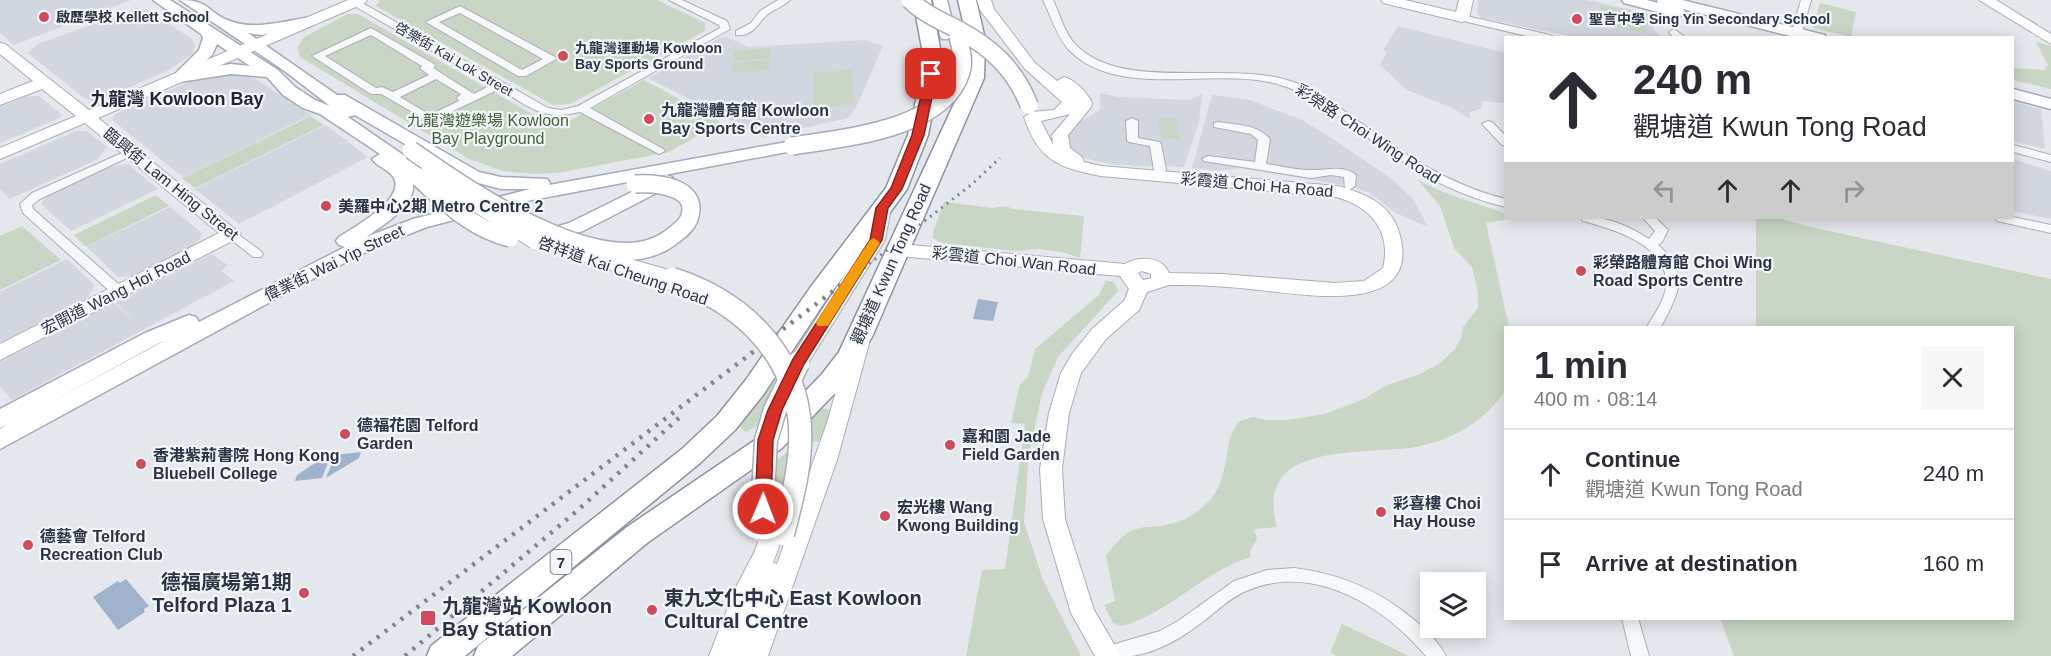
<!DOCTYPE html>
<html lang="en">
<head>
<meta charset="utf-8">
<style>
  :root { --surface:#fff; --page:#f7f7f7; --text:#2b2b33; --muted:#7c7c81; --line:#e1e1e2 }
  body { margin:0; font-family:Helvetica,"Noto Sans TC",sans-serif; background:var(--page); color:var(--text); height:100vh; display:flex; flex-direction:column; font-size:22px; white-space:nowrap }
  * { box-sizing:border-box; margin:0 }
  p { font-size:20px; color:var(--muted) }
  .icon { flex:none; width:33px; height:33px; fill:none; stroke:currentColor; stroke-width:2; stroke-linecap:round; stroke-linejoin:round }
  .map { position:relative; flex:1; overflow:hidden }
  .side { position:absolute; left:1504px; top:326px; width:510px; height:294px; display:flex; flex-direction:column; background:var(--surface); border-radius:0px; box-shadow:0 3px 15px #0003 }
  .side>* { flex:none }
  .guide { position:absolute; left:1504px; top:36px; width:510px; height:183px; border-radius:0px; box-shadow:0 3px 15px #0003; background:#fff; color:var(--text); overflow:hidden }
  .controls { position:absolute; left:1420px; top:572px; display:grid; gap:12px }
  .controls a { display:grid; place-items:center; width:66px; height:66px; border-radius:0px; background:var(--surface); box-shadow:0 3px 15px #0003; font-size:30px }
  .pin { position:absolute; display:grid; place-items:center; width:51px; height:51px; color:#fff; margin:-26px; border-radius:12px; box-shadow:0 3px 9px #0006 }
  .me { position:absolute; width:66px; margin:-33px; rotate:1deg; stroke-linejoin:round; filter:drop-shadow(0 0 4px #0008) }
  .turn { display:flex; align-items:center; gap:21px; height:126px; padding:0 30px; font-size:27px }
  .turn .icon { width:78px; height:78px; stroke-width:2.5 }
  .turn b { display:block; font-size:42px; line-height:51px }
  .lanes { display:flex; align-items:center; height:57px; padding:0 30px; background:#0003; justify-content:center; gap:30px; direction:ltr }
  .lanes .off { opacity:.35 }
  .round { display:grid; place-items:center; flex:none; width:63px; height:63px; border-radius:0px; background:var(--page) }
  .head { display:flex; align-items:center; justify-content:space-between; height:102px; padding:0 30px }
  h1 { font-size:36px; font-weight:700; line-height:45px }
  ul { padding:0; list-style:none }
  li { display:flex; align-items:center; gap:18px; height:90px; padding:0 30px; border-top:2px solid var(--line) }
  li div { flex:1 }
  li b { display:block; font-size:22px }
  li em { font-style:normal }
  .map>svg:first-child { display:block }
</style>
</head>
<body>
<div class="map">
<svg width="2051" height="656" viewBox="0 0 2051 656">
  <rect width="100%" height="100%" fill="#e4e7ec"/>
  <!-- built -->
  <path fill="#d2d6de" d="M0 0H131L14 45 0 33Z
    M1478 0H1587L1673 19 1672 21 1659 22 1654 25 1653 28 1657 33 1663 37 1580 38 1481 18 1477 13Z
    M137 8 148 10 192 39 195 46 192 54 169 70 105 98 92 101 84 98 28 53 38 44Z
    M1398 26 1506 53V103L1481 101 1482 108 1470 112V119L1452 108 1407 90 1380 65 1387 52 1383 50Z
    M727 37 748 47 865 40 883 46 856 107 848 118 763 137 648 78 720 38Z
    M225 74 249 75 254 78 311 115 183 177 112 120 115 114 199 78Z
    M1100 93 1119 97 1189 100 1202 94 1199 122 1184 167 1116 165 1083 158 1072 152 1066 138 1069 131 1078 123 1100 110Z
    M1212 95 1250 100 1302 120 1330 137 1393 180 1413 199 1428 227 1396 213 1368 192 1349 186 1240 168 1215 171 1192 168Z
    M39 96 62 115 60 118 0 143V107L25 97Z
    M2013 102 2041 109 2045 149 2013 141Z
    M326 125 368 157 239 224 195 189Z
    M76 131H87L107 147 98 159 10 199 0 189V164Z
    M2013 159 2051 171V219L2013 211Z
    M128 164 158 189 71 231 41 204 49 193 109 166Z
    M170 207 203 234 194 246 139 275 118 277 87 247Z
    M211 254 228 265 221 271 234 281 12 400 0 386V362L114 303 141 328 116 303Z
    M67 259 95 285 86 299 0 343V292Z"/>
  <!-- green -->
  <path fill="#c9d6c5" d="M380 0H657L705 23V31L570 104 553 105 376 6Z
    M1820 3 1856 12 1851 37 1813 28Z
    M1602 5 1649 15 1645 33 1597 23Z
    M348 14H358L556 128 644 80 721 122 669 152 558 173 533 174 503 171 469 159 300 57 297 48 304 37Z
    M2036 42 2051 46V89L2013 80V68L2044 70 2048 65Z
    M771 48V58L734 61V51Z
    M770 60V70L732 73 733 63Z
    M852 70 854 104 814 107 813 73Z
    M311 116 324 125 195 188 182 178Z
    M1158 118H1176L1179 139H1161Z
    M1418 180C1447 196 1476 202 1506 214V218H1515L1486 223 1509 327H1506V389C1488 418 1458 437 1425 445 1375 458 1251 435 1277 527L1254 529 1257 539 1250 551V557C1201 573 1173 611 1122 626L1113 623 1104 605 1115 601 1106 555C1113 547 1120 537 1129 532 1141 525 1152 528 1165 525 1180 523 1195 515 1206 504 1234 478 1220 440 1240 421L1253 417 1267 420H1287L1325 414 1362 400 1385 386 1420 374 1440 363 1454 350 1461 338 1463 327 1478 308V292L1472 267 1454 248 1440 206Z
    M156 195 169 206 86 247 74 235Z
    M944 202 993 208 1006 206 1013 209 1084 216 1080 258 1062 252 1038 249 1016 251 942 243 933 238V232Z
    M1756 218H1778L1806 226 2051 279V656H1734L1720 618H2013V327H1756Z
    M22 226 61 260 0 290V236Z
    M1106 281 1113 282 1119 290 1058 357 1042 393 1029 455 1024 522 1043 580 1081 656H966L982 570 1005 569 1025 424 1011 423 1020 384 1028 377 1035 349 1099 295Z
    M777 379 780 388 766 420 746 432 736 424Z
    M822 408 836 412 825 441 795 443 796 435Z
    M790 450 775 522 758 503 733 497 734 494Z
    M1342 624 1407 655V656H1337L1330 653Z"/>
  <!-- water -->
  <path fill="#9fb4cc" d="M978 299 998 302 993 321 973 319Z
    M361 452 359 458 326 478 335 455Z
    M327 455H331L322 478 295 481 297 475Z
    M126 579 149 606 144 609 145 612 118 630 93 597 118 581 120 583Z"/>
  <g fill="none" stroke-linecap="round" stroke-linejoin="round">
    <defs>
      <path id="street" d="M351 0H357L548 108 561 110 578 106 720 28 719 25 669 0H682L727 21 730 29 590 108 663 149 665 151 659 154 580 112C541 121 532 108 499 89L430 122 381 94H371L312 56 371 28 434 64 435 66 433 68 474 94 491 85 351 4ZM371 35 422 66 420 68 429 75 393 92 382 87 376 88 325 56ZM436 79 461 94 457 98 459 101 430 115 400 97Z
        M778 0H790C784 6 775 9 768 14 758 22 754 37 736 35V31L751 23 760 11Z
        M1043 0H1053C1060 14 1064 33 1076 45 1122 92 1225 61 1287 80 1316 88 1341 109 1365 126 1410 158 1452 186 1506 199V207C1460 196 1422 176 1383 149 1354 128 1325 103 1292 89 1225 60 1121 105 1068 49 1056 35 1051 16 1043 0Z
        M1801 0H1811L1802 32 1797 35 1792 32Z
        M460 6 555 57 556 59 526 76H518L426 22ZM460 13 543 59 522 70 439 22Z
        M1462 15 1550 35 1555 38H1535L1459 20 1457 18Z
        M1674 29 1686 38H1674L1669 32Z
        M1132 118 1138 121V138L1159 142 1161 144 1166 170 1164 173H1156L1154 170 1150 146 1129 142 1127 140 1126 121Z
        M1488 121 1492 122 1506 136V146L1502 145 1484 126 1482 124Z
        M1218 122C1237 125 1256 124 1270 139L1266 164C1280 166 1295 170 1309 170 1325 171 1343 164 1356 175L1355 186 1349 190 1345 189 1344 177 1331 175 1311 178 1204 161 1202 159 1208 156 1255 162 1258 140 1251 134 1214 127V123Z
        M2013 145 2051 155V162L2013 152Z
        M131 149 135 150V154L40 199 32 205 33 209 124 289 126 292 119 296 114 295 23 213 20 204 32 193Z
        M2013 217 2051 225V233L1997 221 1995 218Z
        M1581 218C1605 215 1629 226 1649 239L1655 231 1643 218H1656L1668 230 1662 242 1658 245C1691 274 1678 294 1661 327H1647C1654 314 1666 299 1666 284 1668 245 1613 229 1583 221Z
        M232 230 261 251 263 254 261 257H253L228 237 226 234Z
        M1294 568C1343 574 1383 592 1419 624 1429 633 1440 644 1446 656H1426C1383 605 1313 562 1246 591 1230 598 1218 610 1205 620 1185 636 1157 653 1131 656 1121 656 1110 656 1099 656L1098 654 1101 648 1160 631 1178 621 1234 581 1267 570Z
        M1622 618H1638L1649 656H1631Z"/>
      <path id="secondary" d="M348 0H367L365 3 98 118 241 234 238 238 0 360V344L219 233 85 123 0 159V148L76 116 42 89 0 105V94L33 81 0 54V43L5 44 89 110Z
        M977 0H991L994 9 1035 63 1057 81 1064 77C1077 81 1085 91 1092 102L1091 107 1068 135 1070 148 1082 157 1084 162 1101 166 1338 186C1363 193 1388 202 1398 229 1427 317 1308 295 1259 290 1233 287 1207 285 1181 285H1169L1147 292 1139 310 1106 339 1081 373 1069 413 1062 469 1065 519 1094 610 1121 656H1095L1071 613 1043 519 1040 469 1049 413 1061 373 1072 354 1092 329 1124 301 1129 289 1120 276 899 256 893 254 890 250 893 246 899 244 1125 264C1139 256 1162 256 1169 273L1221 274 1335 283 1364 281 1383 268C1392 231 1370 206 1336 197L1101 176C1059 168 1038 160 1024 117L1032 112 1054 110 1062 102 1025 69 980 10ZM1070 114 1052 135 1053 145 1041 121ZM1142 271 1151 274V278L1143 280 1138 273Z
        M1381 0H1405L1456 12 1459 0H1473L1469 18 1462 22 1383 3Z
        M1979 0H1996L2051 34V44Z
        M882 202 888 204 891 208 885 240 805 368 798 370 791 368 788 363 867 240 873 208 876 204Z
        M860 333 867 335 870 340 837 460 768 656H709L735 589 754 553 772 505 780 503 788 505 791 512 773 563 777 564 828 420 850 340 853 335Z"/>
      <path id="primary" d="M153 0H170L278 70 295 87 315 100 330 106 286 72 180 0C211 0 207 13 230 21 253 30 281 22 305 18L310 20 313 23 310 26 305 28 261 35 248 33 337 95H345L479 172 501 177 547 179 550 183 549 185 792 141 798 142 801 146 798 150 792 151 527 201 427 227 378 246 307 282 0 449V429L7 425 0 428V409L145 333 189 315 196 317 199 322 345 247 339 245 336 241 339 237C354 227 405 200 394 178 389 169 377 167 372 159L380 154 320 114 303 108 283 95 267 77 231 74 180 82 174 80 172 77 199 50 203 38 201 34ZM217 44 250 66 231 64 197 69 212 55ZM355 115 467 180 501 189H530L413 219 366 237C382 226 417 206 413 182H425L428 172 348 117ZM164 341 42 407 159 343Z
        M933 0H947L956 36 954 39H942L940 36Z
        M1622 0H1647L1658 3 1657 0H1682L1825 35 1826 38H1798L1683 9 1685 12 1682 15 1677 17 1624 3Z
        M2013 89 2051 99V109L2013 99Z
        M666 175 672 177 675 181 672 185 583 231 542 243 535 241 532 237 535 233 569 223Z"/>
      <path id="highway" d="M913 0H931L940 48V74L928 135 907 189 826 300 763 395 735 430 700 463 465 656H427L431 646 682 449 717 416 745 381 810 288 886 188 908 135 922 74V48Z
        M958 0H976L985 39 984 78 872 337 840 388 782 448 647 543 512 656H474L478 646 627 527 764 434 822 374 839 352 966 78 967 39Z"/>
    </defs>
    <!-- street casing -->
    <use href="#street" stroke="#a9aeb7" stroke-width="2"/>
    <!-- secondary casing -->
    <use href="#secondary" stroke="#a9aeb7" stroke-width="2"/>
    <!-- primary casing -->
    <use href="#primary" stroke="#a3abb8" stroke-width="3"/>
    <!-- highway casing -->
    <use href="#highway" stroke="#8b94a3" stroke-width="3"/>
    <!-- street -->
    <use href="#street" fill="#f7f8fa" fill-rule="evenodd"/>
    <!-- secondary -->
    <use href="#secondary" fill="#fff" fill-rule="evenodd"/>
    <!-- primary -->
    <use href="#primary" fill="#fff" fill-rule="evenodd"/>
    <!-- highway -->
    <use href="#highway" fill="#fff" fill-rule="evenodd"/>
    <!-- rail-far1 -->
    <path stroke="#7d8696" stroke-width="3" stroke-dasharray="2 5" stroke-linecap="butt" d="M847 281 971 185 1000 158"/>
    <!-- rail -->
    <path stroke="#7d8696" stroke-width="4.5" stroke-dasharray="3 7" stroke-linecap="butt" d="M353 656 849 279
      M405 656 578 510 681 416"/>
    <defs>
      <path id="secondary-bridge-far1" d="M428 173 535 241
        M526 226C573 256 624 264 677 281"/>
      <path id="secondary-bridge" d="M672 279C736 299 790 347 799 416 804 455 793 496 783 534
        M761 531 766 440 775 410 798 363"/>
      <path id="primary-bridge" d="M910 0C923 13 941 21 957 29 991 47 1015 69 1029 105
        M792 146C842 138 944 130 961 72 965 61 960 47 958 36
        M411 150C466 188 605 287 670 238 677 232 685 228 689 219 701 186 656 183 635 184
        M419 178C447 203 472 229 510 238"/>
    </defs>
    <!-- secondary-bridge-far1 casing -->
    <use href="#secondary-bridge-far1" stroke="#a9aeb7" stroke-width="18" stroke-linecap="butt"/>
    <!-- secondary-bridge casing -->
    <use href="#secondary-bridge" stroke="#a9aeb7" stroke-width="25" stroke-linecap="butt"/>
    <!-- primary-bridge casing -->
    <use href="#primary-bridge" stroke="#a3abb8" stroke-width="20" stroke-linecap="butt"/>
    <!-- secondary-bridge-far1 -->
    <use href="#secondary-bridge-far1" stroke="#fff" stroke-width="16"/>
    <!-- secondary-bridge -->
    <use href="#secondary-bridge" stroke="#fff" stroke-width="22"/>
    <!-- primary-bridge -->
    <use href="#primary-bridge" stroke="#fff" stroke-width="17"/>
  </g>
  <!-- route -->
  <path fill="#d93025" stroke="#8d1f18" stroke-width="1.5" d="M931 71 937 74 924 135 902 189 888 208 882 240 804 364 782 410 773 440 771 509 768 513 763 515 757 513 755 509 758 440 768 410 793 359 870 240 876 208 891 188 912 135 926 74Z"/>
  <!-- slow -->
  <path fill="#f59e0b" d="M874 238 880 243 828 326H818L816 323 818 319 870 240Z"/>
  <!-- markers -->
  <g fill="#d1495b" stroke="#f4f6f9" stroke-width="2">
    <circle cx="44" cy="17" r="6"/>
    <circle cx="1577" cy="19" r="6"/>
    <circle cx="563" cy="56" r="6"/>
    <circle cx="649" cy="119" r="6"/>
    <circle cx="326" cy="206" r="6"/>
    <circle cx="1581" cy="271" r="6"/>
    <circle cx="345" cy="434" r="6"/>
    <circle cx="950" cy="445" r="6"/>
    <circle cx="141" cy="464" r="6"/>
    <circle cx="1381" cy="512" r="6"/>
    <circle cx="885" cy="516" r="6"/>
    <circle cx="28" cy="545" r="6"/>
    <circle cx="304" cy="593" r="6"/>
    <circle cx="652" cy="610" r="6"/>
    <rect x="420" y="610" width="16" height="16" rx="3"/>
  </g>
  <g text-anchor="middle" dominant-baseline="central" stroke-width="4.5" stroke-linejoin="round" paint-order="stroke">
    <!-- far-poi labels -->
    <g font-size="14" font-weight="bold" fill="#2b3445" stroke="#f4f6f9" text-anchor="start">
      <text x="56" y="17">啟歷學校 Kellett School</text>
      <text x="1589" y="19">聖言中學 Sing Yin Secondary School</text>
      <text x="575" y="48">九龍灣運動場 Kowloon<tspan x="575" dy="16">Bay Sports Ground</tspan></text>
    </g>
    <!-- far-street labels -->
    <g font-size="14" fill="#2b3445" stroke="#f4f6f9">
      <text transform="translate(454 59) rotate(30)">啓樂街 Kai Lok Street</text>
    </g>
    <!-- shield labels -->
    <rect fill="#f4f6f9" stroke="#676e7b" stroke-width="1.5" x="550.5" y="550" width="21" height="24" rx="4.5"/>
    <g font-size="15" font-weight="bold" fill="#2b3445">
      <text x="561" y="562">7</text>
    </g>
    <!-- poi labels -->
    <g font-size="16" font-weight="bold" fill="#2b3445" stroke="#f4f6f9" text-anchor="start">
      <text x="661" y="110">九龍灣體育館 Kowloon<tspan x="661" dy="18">Bay Sports Centre</tspan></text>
      <text x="338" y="206">美羅中心2期 Metro Centre 2</text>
      <text x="1593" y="262">彩榮路體育館 Choi Wing<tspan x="1593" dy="18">Road Sports Centre</tspan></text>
      <text x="357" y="425">德福花園 Telford<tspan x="357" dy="18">Garden</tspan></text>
      <text x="962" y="436">嘉和園 Jade<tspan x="962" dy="18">Field Garden</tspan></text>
      <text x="153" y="455">香港紫荊書院 Hong Kong<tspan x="153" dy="18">Bluebell College</tspan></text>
      <text x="1393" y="503">彩喜樓 Choi<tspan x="1393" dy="18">Hay House</tspan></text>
      <text x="897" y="507">宏光樓 Wang<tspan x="897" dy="18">Kwong Building</tspan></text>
      <text x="40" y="536">德藝會 Telford<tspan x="40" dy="18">Recreation Club</tspan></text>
    </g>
    <!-- park labels -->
    <g font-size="16" fill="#3f6138" stroke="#f4f6f9">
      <text x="488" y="120">九龍灣遊樂場 Kowloon<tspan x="488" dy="18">Bay Playground</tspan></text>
    </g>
    <!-- street labels -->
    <g font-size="16" fill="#2b3445" stroke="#f4f6f9">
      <text transform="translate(1368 134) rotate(33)">彩榮路 Choi Wing Road</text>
      <text transform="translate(171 184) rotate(39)">臨興街 Lam Hing Street</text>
      <text transform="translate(1257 185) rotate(5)">彩霞道 Choi Ha Road</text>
      <text transform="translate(1014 261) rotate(6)">彩雲道 Choi Wan Road</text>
      <text transform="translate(334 263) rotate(-26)">偉業街 Wai Yip Street</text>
      <text transform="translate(891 264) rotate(-66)">觀塘道 Kwun Tong Road</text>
      <text transform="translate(623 271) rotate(19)">啓祥道 Kai Cheung Road</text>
      <text transform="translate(116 293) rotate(-27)">宏開道 Wang Hoi Road</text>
    </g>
    <!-- far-district labels -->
    <g font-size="18" font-weight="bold" fill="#1d2536" stroke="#f4f6f9">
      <text x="177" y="99">九龍灣 Kowloon Bay</text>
    </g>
    <!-- near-poi labels -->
    <g font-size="20" font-weight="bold" fill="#2b3445" stroke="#f4f6f9" text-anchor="start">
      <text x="292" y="582" text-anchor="end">德福廣場第1期<tspan x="292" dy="23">Telford Plaza 1</tspan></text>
      <text x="664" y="598">東九文化中心 East Kowloon<tspan x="664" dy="23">Cultural Centre</tspan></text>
      <text x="442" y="606">九龍灣站 Kowloon<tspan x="442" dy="23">Bay Station</tspan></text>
    </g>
  </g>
</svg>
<div class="controls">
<a><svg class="icon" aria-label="layers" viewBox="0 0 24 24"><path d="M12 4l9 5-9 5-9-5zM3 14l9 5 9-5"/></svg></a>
</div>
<div class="pin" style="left:931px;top:74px;background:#d93025"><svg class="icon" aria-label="arrive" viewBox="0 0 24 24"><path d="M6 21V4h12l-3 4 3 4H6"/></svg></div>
<svg class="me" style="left:763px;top:509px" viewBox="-20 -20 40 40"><circle r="17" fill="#d93025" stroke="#fff" stroke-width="3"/><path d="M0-11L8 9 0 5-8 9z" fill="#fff"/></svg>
<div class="guide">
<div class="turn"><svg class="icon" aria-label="ahead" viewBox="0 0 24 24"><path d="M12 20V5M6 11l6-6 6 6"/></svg><div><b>240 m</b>觀塘道 Kwun Tong Road</div></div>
<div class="lanes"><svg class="icon off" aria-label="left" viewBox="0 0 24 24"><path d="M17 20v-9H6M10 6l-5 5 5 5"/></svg><svg class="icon" aria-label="ahead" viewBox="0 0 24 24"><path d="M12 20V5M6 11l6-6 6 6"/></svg><svg class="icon" aria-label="ahead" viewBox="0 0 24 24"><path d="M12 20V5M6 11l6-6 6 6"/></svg><svg class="icon off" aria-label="right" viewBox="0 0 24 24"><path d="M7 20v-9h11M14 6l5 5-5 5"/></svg></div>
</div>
<section class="side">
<div class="head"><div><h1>1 min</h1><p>400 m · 08:14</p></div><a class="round"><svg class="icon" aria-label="close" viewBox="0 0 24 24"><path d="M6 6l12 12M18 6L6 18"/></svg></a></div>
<ul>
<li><svg class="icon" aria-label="ahead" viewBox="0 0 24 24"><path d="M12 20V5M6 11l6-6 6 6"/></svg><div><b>Continue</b><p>觀塘道 Kwun Tong Road</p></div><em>240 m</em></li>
<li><svg class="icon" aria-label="arrive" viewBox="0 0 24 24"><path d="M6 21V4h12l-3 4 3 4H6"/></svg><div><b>Arrive at destination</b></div><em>160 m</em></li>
</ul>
</section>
</div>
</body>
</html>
